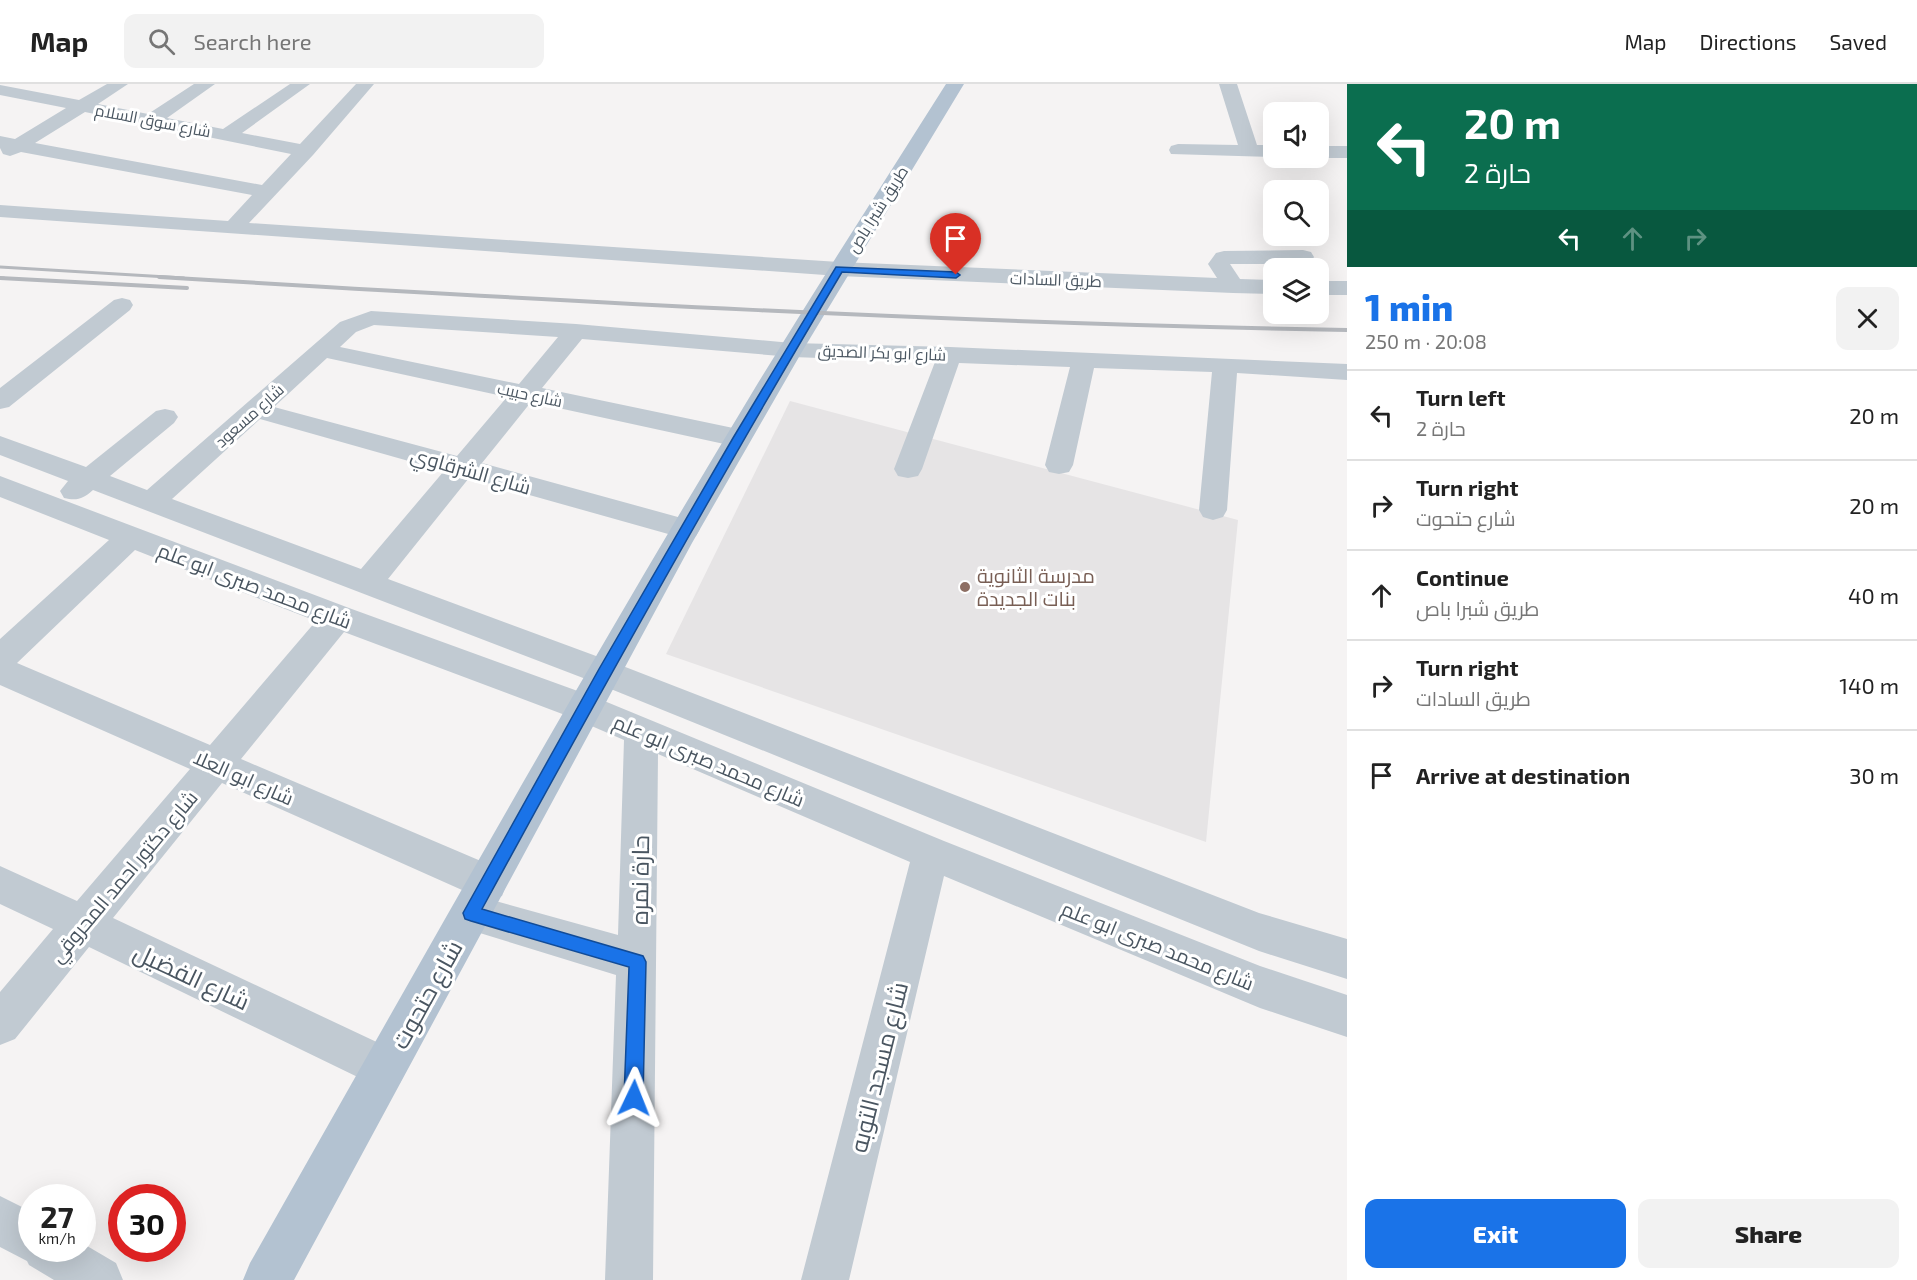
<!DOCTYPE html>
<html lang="en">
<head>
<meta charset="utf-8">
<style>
  :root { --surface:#fff; --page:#f2f2f2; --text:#222; --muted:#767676; --line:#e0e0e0; --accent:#1a73e8 }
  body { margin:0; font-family:"Exo 2",Cairo,sans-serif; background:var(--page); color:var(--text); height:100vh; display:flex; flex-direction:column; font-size:22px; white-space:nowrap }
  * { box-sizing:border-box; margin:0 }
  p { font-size:20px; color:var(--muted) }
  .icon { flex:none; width:33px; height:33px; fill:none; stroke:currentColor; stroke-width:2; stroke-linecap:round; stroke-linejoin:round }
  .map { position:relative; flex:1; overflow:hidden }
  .sheet { display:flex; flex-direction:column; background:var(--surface); width:570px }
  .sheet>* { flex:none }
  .guide { background:#0b6e4f; color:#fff; overflow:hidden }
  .tools { position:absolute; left:1263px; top:18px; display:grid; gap:12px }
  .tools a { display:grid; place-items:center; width:66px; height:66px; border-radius:12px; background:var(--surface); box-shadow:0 6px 24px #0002; font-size:30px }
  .speed { position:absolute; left:18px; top:1100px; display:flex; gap:12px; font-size:30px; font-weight:700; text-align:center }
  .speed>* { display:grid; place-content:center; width:78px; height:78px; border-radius:50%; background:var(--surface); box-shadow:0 6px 24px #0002; line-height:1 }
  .speed small { font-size:15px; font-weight:400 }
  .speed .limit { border:9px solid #d22; background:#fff; color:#111 }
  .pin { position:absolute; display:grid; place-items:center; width:51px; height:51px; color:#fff; margin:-62px -26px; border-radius:50% 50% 50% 0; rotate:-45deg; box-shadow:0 0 6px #0007 }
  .pin .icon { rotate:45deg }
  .me { position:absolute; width:66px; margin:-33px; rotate:2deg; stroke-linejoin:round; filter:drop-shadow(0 0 4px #0008) }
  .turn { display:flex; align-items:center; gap:21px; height:126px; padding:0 18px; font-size:27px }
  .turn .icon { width:78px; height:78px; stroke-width:2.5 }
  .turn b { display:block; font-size:42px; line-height:51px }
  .lanes { display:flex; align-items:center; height:57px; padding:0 18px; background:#0003; justify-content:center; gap:30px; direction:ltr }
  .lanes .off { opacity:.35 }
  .round { display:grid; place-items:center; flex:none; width:63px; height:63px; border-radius:12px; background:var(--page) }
  .headline { display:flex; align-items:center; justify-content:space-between; height:102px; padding:0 18px }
  h1 { font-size:36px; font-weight:800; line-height:45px; color:var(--accent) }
  .button { display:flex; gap:12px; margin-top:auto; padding:12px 18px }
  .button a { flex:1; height:69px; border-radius:12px; background:var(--accent); color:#fff; font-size:24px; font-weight:800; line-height:69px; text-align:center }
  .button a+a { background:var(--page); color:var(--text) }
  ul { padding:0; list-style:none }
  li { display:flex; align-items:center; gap:18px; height:90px; padding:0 18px; border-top:2px solid var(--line) }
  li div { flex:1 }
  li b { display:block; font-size:22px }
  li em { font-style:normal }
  header { display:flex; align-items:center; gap:36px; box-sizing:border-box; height:84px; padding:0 30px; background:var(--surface); border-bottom:2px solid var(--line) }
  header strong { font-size:28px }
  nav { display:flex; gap:33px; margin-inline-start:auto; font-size:21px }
  .search { width:420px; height:54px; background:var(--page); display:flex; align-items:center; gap:15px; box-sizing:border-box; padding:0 21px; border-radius:12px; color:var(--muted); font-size:22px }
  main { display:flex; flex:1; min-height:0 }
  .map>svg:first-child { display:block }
</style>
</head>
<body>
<header>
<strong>Map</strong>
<div class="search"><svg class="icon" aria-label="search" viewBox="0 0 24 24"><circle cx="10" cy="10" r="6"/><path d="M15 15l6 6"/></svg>Search here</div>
<nav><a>Map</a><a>Directions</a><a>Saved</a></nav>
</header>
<main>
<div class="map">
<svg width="1347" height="1196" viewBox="0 0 1347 1196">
  <rect width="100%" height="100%" fill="#f5f3f3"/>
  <!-- education -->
  <path fill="#e6e4e5" d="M790 317 1238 436 1206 758 666 570Z"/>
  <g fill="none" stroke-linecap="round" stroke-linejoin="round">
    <!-- minor -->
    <path fill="#c1cad2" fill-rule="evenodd" d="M107 0H128L98 20 148 30 194 0H215L167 34 223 45 290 0H310L242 49 300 60 356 0H374L313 71 249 139 839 178 1217 194 1208 180 1216 169 1224 167 1303 166 1311 168 1314 173 1311 178 1303 180H1230L1240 195 1274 196V210L1233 209 839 192 0 133V121L228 137 252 111 21 68 10 72 3 70 0 64V52L15 55 66 24 0 11V1L79 16ZM85 28 291 70 262 101 35 59Z
      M1219 0H1237L1257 61H1274V73L1171 70 1169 66 1171 62 1178 60 1238 61Z
      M1318 62H1347V74H1317Z
      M1318 197H1347V211H1318Z
      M122 214 130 216 133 221 130 226 9 323 0 325V304L114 216Z
      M371 227 576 240 792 259 950 263 1347 280V296L1237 289 1227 426 1223 433 1213 436 1203 433 1199 426 1212 288 1094 284 1073 381 1069 388 1059 390 1049 388 1045 381 1070 283 959 279 922 385 918 392 908 394 898 392 894 385 935 278 792 273 582 255 542 304 738 345 747 348 751 354 747 360 738 363 531 318 482 379 696 438 700 445 696 452 686 455 469 394 388 495 615 579 1259 829 1347 855V895L1259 867 591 597 93 406C83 415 77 417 64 414L60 407 68 397 0 371V352L86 383 156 327 165 325 174 327 178 333 174 339 110 392 147 406 340 238ZM374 241 558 253 519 300 340 263 356 248ZM327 274 507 313 457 372 274 323ZM260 335 444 387 361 485 172 415Z
      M0 392 349 524 597 614 944 757 1260 882 1347 911V953L1260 924 944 792 849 1196H801L910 778 658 670 653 1196H605L616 891 457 842 451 829 457 816 471 810 222 699 113 834 400 969 407 984 400 999 385 1006 370 999 89 863 15 955 0 961V908L53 845 0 820V782L77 817 190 685 0 601V555L109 456 0 413ZM135 466 316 537 210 661 17 579ZM344 548 573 634 624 656 618 851 492 816 502 812 507 799 502 786 241 675Z
      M0 1112 32 1128V1164H82V1159L116 1179 123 1196H54L29 1181 27 1177 0 1163Z"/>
    <!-- major -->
    <path fill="#b3c2d1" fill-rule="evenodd" d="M946 0H964L803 266 692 459 294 1196H243L250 1179C415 888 579 595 752 309 815 205 881 103 946 0Z"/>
    <!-- rail-far1 -->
    <path stroke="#b5b8bd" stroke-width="3" d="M0 183 184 194
      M0 194H4"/>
    <!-- rail -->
    <path stroke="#b5b8bd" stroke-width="4" d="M159 193C555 217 950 239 1347 246
      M0 194 187 204"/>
  </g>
  <!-- route -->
  <path fill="#1a73e8" stroke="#114b97" stroke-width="1.5" d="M836 183 956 188 960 191 956 194 842 188C717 398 599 610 482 825L643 872 646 878 643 1014 640 1020 634 1023 627 1020 624 1014 629 883 471 837 465 835 463 829 599 585 733 354Z"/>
  <!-- markers -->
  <circle fill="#8d6e63" stroke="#fff" stroke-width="2" cx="965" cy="503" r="6"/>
  <g text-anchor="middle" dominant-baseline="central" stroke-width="6" stroke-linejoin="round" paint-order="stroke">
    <!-- far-street labels -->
    <g font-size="16" fill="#4a5661" stroke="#fff">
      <text transform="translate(153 36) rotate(11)">شارع سوق السلام</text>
      <text transform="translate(877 125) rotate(-58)">طريق شبرا باص</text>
      <text transform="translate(1056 195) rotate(2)">طريق السادات</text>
      <text transform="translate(882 268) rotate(2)">شارع ابو بكر الصديق</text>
      <text transform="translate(530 310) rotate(12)">شارع حبيب</text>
      <text transform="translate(249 331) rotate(-42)">شارع مسعود</text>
    </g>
    <!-- street labels -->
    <g font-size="20" fill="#4a5661" stroke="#fff">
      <text transform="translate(471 386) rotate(16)">شارع الشرقاوي</text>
      <text transform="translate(255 501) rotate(21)">شارع محمد صبرى ابو علم</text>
      <text transform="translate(709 676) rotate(23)">شارع محمد صبرى ابو علم</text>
      <text transform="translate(244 693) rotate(24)">شارع ابو العلا</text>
      <text transform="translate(123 792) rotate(-50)">شارع دكتور احمد المحروقي</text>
      <text transform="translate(1158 861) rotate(22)">شارع محمد صبرى ابو علم</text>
    </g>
    <!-- education labels -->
    <g font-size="20" fill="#785e54" stroke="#fff" text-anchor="start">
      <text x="977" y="491">مدرسة الثانوية<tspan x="977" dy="23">بنات الجديدة</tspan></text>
    </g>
    <!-- near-street labels -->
    <g font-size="24" fill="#4a5661" stroke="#fff">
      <text transform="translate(639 796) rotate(-89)">حارة نمره</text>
      <text transform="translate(192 892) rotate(25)">شارع الفضيل</text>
      <text transform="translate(426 910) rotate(-61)">شارع حتحوت</text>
      <text transform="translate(878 983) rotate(-76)">شارع مسجد التوبه</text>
    </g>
  </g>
</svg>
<div class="tools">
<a><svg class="icon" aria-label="sound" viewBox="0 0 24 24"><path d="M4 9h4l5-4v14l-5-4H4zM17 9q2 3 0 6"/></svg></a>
<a><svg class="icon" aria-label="search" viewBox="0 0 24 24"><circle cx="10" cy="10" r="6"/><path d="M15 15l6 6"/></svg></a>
<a><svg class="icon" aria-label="layers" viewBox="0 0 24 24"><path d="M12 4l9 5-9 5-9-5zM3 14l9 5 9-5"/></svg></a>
</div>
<div class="speed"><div>27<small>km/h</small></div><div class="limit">30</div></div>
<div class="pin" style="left:956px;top:191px;background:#d93025"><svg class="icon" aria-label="arrive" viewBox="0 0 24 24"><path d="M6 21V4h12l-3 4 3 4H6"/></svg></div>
<svg class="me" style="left:634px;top:1014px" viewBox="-20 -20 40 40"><path d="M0-17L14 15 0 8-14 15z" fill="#1a73e8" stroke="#fff" stroke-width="4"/></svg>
</div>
<section class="sheet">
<div class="guide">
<div class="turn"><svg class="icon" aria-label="left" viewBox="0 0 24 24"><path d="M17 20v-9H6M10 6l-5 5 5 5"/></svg><div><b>20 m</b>حارة 2</div></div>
<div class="lanes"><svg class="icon" aria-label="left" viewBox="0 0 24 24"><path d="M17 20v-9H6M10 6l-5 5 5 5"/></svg><svg class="icon off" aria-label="ahead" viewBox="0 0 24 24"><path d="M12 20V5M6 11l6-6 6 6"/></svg><svg class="icon off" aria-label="right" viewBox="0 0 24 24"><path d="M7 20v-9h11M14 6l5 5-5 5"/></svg></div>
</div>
<div class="headline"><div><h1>1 min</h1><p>250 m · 20:08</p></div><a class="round"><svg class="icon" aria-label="close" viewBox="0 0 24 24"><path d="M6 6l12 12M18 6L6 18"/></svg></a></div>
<ul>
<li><svg class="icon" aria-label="left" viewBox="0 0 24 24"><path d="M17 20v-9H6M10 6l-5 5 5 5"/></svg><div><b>Turn left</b><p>حارة 2</p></div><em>20 m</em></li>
<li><svg class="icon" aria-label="right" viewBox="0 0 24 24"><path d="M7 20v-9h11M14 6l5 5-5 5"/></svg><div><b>Turn right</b><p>شارع حتحوت</p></div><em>20 m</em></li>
<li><svg class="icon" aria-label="ahead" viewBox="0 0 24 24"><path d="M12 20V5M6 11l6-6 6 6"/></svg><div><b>Continue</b><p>طريق شبرا باص</p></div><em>40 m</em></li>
<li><svg class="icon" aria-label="right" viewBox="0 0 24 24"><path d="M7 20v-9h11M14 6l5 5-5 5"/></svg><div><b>Turn right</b><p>طريق السادات</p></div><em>140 m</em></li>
<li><svg class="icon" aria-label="arrive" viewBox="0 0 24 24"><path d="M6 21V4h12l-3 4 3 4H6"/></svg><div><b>Arrive at destination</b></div><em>30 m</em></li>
</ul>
<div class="button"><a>Exit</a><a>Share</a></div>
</section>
</main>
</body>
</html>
